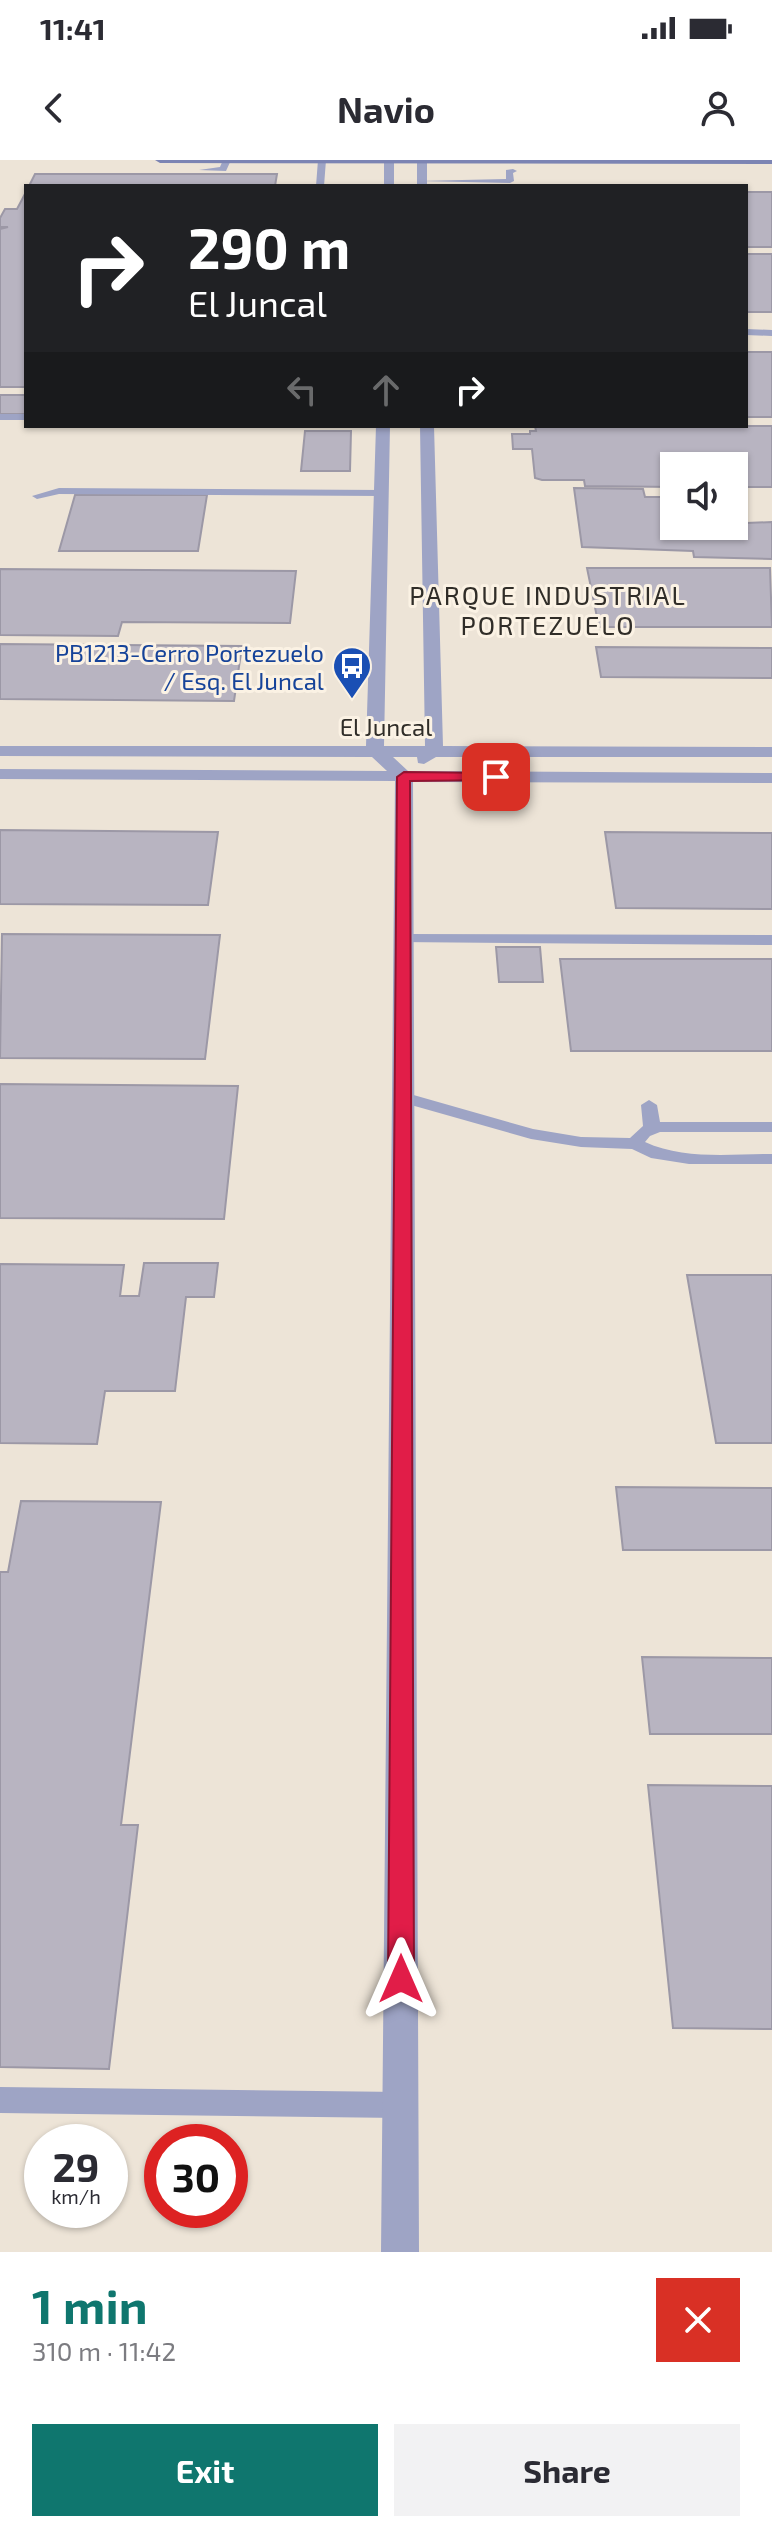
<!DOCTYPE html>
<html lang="en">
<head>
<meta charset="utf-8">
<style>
  :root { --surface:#fff; --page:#f2f2f3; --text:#2b2b33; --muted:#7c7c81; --accent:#0f766e }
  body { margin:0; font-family:"Exo 2",sans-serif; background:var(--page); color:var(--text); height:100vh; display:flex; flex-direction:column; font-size:30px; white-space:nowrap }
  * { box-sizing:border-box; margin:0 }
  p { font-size:26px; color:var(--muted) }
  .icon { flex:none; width:44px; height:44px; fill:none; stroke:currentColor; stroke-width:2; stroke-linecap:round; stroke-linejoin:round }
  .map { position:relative; height:2092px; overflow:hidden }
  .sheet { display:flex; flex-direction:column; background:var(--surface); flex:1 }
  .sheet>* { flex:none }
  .banner { position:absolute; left:24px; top:24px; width:724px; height:244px; border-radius:0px; box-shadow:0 2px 6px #0004; background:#202124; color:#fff; overflow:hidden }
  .tools { position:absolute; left:660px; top:292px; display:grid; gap:16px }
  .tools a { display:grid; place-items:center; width:88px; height:88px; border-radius:0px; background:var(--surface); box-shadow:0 2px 6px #0004; font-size:40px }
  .speed { position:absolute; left:24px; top:1964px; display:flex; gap:16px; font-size:40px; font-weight:700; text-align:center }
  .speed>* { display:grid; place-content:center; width:104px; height:104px; border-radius:50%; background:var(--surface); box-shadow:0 2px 6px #0004; line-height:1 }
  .speed small { font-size:20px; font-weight:400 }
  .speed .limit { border:12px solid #d22; background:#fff; color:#111 }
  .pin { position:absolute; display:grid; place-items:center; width:68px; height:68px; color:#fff; margin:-34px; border-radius:16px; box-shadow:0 4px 12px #0006 }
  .me { position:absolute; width:88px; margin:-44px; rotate:0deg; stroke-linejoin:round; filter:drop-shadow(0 0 6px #0008) }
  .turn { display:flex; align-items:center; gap:28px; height:168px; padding:0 32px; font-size:36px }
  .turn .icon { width:104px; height:104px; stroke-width:2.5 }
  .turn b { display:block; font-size:56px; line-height:68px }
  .lanes { display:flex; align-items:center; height:76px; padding:0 32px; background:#0003; justify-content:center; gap:40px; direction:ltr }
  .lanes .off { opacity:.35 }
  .round { display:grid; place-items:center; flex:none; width:84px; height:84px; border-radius:0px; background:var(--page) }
  .headline { display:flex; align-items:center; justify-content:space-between; height:136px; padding:0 32px }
  h1 { font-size:48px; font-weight:700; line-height:60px; color:var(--accent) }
  .button { display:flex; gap:16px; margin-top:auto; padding:16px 32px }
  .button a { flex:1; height:92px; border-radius:0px; background:var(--accent); color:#fff; font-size:32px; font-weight:700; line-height:92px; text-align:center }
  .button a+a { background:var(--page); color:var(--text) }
  .status { display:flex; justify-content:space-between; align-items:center; height:56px; padding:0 40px; background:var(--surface); direction:ltr }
  .status svg { height:22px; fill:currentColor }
  header { display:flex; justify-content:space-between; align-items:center; height:104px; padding:0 32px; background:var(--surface); font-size:36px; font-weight:700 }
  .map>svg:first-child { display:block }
</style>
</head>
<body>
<div class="status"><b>11:41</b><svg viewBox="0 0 49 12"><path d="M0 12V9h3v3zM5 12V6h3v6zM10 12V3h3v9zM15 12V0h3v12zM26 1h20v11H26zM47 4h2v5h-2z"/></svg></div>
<header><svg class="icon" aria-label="back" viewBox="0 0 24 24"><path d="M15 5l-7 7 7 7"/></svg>Navio<svg class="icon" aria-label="person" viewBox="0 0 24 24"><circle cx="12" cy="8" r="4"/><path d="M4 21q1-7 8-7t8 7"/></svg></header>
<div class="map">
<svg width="772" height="2092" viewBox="0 0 772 2092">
  <rect width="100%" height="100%" fill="#ede4d7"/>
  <!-- building -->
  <path fill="#b8b4c1" stroke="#9c98a6" stroke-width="2" d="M35 14H277L275 26H29Z
    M26 32V227H0V69L8 67H0V58L5 49H17Z
    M746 32H772V87H746Z
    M746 94H772V152H746Z
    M746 192H772V257H746Z
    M0 235H26V254H0Z
    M535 266H772V327H734V306H674V327L585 326 584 320H542L535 318 532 289H513L512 274H530V271H536Z
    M305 271H351L350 311H301Z
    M574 328 643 329 645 337H674V366L772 362V399L694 397 693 391 582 387Z
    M75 335H207L198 391H59Z
    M587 408H770L772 467H599Z
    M0 409 296 411 290 463 122 462 118 476 0 475Z
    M0 484 242 486 234 541 0 539Z
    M596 487 772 488V518L601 517Z
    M0 670 218 672 208 745 0 744Z
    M605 672 772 673V749L616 748Z
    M2 774 220 775 205 899 0 898Z
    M496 787H540L543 822H499Z
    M560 799H772V891H571Z
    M0 924 238 926 224 1059 0 1058Z
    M144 1103H218L214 1137H186L175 1231H105L97 1284 0 1283V1104L124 1105 120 1136H139Z
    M687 1115H772V1283H716Z
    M616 1327 772 1328V1390H623Z
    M21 1341 161 1342 121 1665H138L109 1909 0 1907V1412H8Z
    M642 1497 772 1498V1574H650Z
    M648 1625 772 1626V1869L673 1868Z"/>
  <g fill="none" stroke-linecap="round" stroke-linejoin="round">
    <!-- lane -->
    <path fill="#9ea4c5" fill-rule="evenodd" d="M223 0H231L226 11 199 10 220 7Z
      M318 0H326L324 26H316Z
      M513 9 517 11 513 13 514 21 510 23 418 21 506 19V10Z
      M746 169 772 170V176L746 175Z
      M0 254H26V260H0Z
      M59 328 382 330 387 333 382 336 59 334 37 339 32 336Z
      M403 774 772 775V785L398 782 395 779Z
      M403 932 533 969 581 977 630 978 643 966 641 945 649 940 657 945 660 962H772V972H660L650 976 645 982C684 1000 730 994 772 994V1004H689L651 998 632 989 581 987 531 979 397 941 395 937Z
      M0 1927 401 1932 411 1936 415 1945 411 1954 401 1958 0 1953Z"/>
    <!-- street -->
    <path fill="#9ea4c5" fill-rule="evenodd" d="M384 0H394V26H384Z
      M417 0H427V26H417Z
      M376 266H390L384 586H425L420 266H434L443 586 772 587V597H436L424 604 418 603 417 597H393L408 611 772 613V623L413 622 419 2092H381L395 621 0 619V609L387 611 372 597 0 596V586H366Z"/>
    <!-- secondary -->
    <path fill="#7c84b3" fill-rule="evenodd" d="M155 0H772V4L160 3Z"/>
  </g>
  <!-- route -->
  <path fill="#e11d48" stroke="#92132f" stroke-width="2" d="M496 613 501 614V620L410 621 414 1819 410 1827 401 1831 392 1827 388 1819 397 617 404 612Z"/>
  <!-- icons -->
  <defs>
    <symbol id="bus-pin" viewBox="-11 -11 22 30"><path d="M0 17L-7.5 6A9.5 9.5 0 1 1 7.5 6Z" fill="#1a4fb4" stroke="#fbf2e4"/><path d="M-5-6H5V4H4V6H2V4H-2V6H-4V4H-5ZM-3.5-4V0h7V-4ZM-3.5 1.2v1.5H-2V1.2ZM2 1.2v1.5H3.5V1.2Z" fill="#fff"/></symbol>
  </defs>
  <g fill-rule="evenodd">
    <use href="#bus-pin" x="330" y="484" width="44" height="60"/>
  </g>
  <g text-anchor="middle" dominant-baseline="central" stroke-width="6" stroke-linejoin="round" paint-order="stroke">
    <!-- far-transit labels -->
    <g font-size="24" fill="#164399" stroke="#fbf2e4" text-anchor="end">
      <text x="324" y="492">PB1213-Cerro Portezuelo<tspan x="324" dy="28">/ Esq. El Juncal</tspan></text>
    </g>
    <!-- far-street labels -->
    <g font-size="24" fill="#302d28" stroke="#fbf2e4">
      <text x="386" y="566">El Juncal</text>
    </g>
    <!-- far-neighbourhood labels -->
    <g font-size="26" letter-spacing="2" fill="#302d28" stroke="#fbf2e4">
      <text x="548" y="434">PARQUE INDUSTRIAL<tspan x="548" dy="30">PORTEZUELO</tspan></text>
    </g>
  </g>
</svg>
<div class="tools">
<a><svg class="icon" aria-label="sound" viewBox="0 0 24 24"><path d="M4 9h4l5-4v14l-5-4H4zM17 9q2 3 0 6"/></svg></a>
</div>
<div class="speed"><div>29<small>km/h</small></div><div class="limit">30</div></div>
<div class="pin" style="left:496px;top:617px;background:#d93025"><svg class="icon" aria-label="arrive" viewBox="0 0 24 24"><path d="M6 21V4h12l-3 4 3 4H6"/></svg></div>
<svg class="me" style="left:401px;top:1819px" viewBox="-20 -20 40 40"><path d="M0-17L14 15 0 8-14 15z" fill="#e11d48" stroke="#fff" stroke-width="4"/></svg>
<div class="banner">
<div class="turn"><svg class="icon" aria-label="right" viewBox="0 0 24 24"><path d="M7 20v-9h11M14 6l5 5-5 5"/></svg><div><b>290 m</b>El Juncal</div></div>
<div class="lanes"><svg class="icon off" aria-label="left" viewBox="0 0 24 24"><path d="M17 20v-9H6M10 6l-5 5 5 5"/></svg><svg class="icon off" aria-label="ahead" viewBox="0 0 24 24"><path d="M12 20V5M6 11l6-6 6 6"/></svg><svg class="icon" aria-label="right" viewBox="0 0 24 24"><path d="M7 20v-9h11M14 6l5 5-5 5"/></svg></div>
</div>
</div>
<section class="sheet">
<div class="headline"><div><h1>1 min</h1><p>310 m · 11:42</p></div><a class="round" style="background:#d93025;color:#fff"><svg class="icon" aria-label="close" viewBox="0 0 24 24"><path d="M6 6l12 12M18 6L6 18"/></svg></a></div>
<div class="button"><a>Exit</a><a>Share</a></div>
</section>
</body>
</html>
